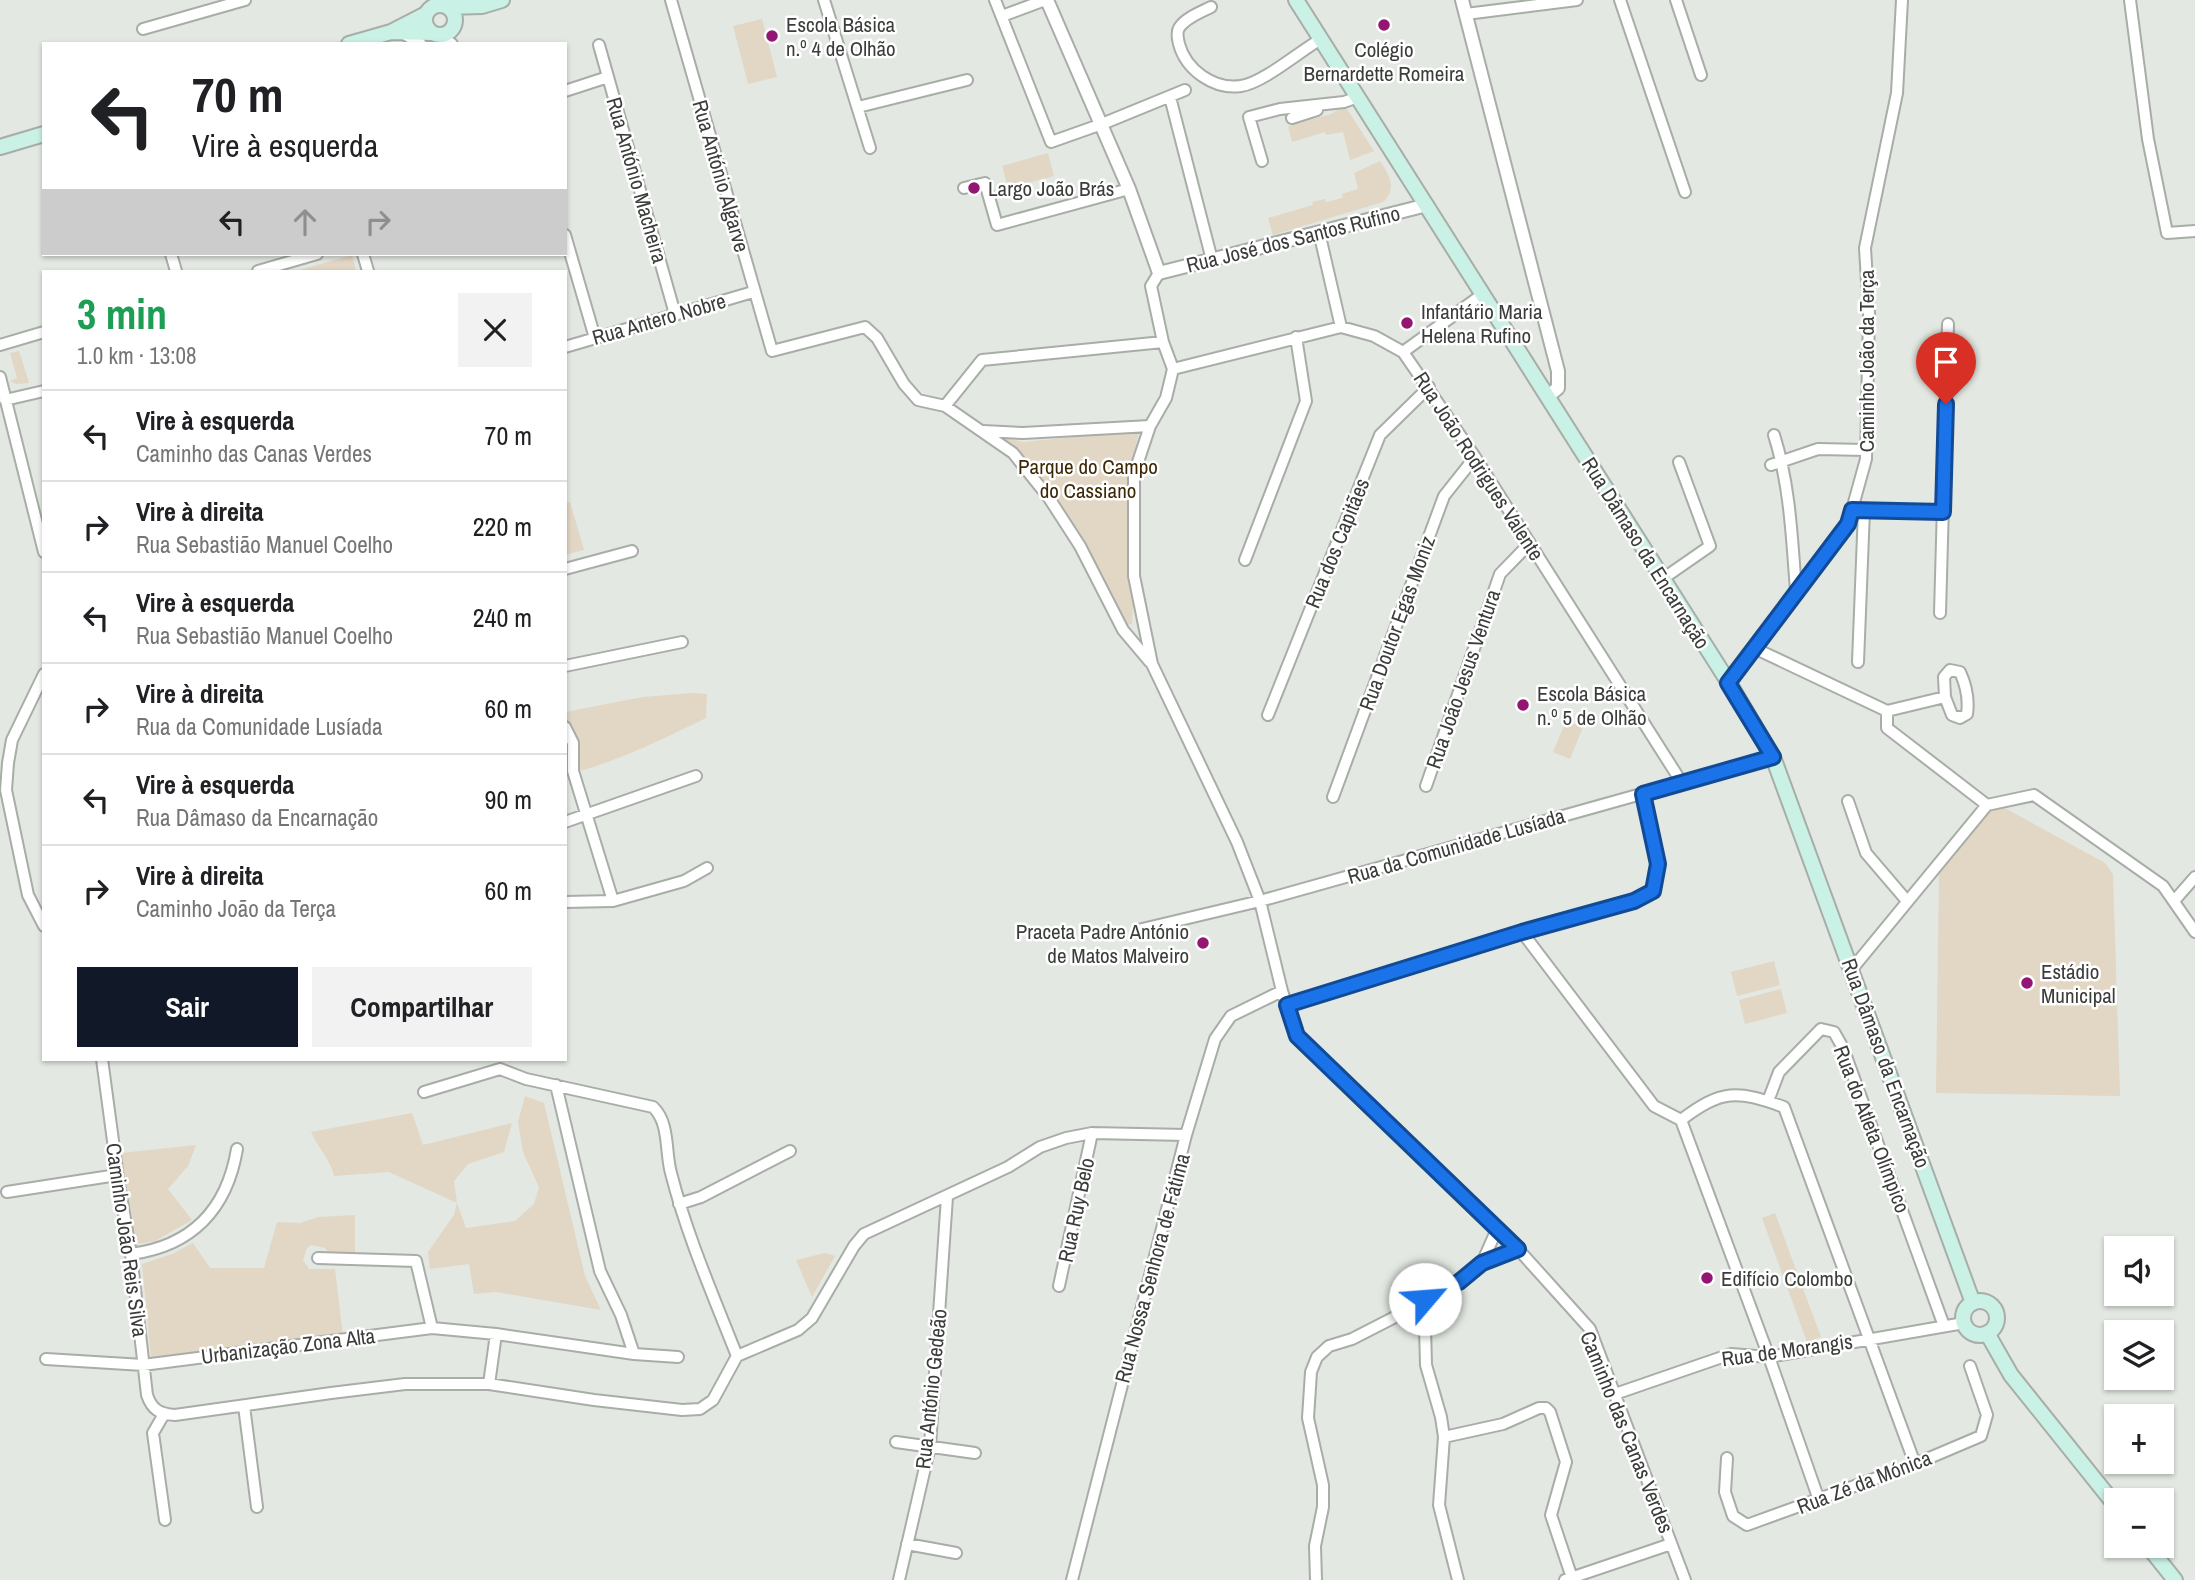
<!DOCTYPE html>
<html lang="pt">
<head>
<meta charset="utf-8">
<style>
  :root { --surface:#fff; --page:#f2f2f2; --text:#202124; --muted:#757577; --line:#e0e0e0; --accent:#111827 }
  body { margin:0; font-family:"Archivo Narrow",sans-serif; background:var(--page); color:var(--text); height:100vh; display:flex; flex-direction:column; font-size:26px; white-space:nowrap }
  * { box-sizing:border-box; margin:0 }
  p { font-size:23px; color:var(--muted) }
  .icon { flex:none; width:38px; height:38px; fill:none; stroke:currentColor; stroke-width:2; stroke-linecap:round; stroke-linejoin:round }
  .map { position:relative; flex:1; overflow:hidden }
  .details { position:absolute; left:42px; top:270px; width:525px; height:791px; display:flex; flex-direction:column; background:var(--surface); border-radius:0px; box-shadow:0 2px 5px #0004 }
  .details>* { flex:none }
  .banner { position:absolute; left:42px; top:42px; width:525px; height:214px; border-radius:0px; box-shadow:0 2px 5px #0004; background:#fff; color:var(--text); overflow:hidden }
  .buttons { position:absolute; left:2104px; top:1236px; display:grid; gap:14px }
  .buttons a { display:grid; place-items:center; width:70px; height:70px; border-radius:0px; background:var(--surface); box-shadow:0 2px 5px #0004; font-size:35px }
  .pin { position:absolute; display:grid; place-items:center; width:60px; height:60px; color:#fff; margin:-72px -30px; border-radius:50% 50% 50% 0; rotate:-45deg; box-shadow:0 0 7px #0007 }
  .pin .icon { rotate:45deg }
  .me { position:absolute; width:77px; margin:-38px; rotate:63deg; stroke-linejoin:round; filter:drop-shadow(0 0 5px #0008) }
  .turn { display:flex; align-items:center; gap:24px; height:147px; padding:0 35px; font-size:32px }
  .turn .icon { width:91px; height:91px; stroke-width:2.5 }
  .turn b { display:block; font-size:49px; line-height:60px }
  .lanes { display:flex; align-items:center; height:66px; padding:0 35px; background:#0003; justify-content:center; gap:35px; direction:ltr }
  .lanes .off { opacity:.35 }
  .round { display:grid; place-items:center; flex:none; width:74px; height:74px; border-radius:0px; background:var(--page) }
  .headline { display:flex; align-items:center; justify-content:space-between; height:119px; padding:0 35px }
  h1 { font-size:42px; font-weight:700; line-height:52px; color:#1e9e55 }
  .action { display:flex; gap:14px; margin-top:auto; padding:14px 35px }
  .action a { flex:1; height:80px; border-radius:0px; background:var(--accent); color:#fff; font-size:28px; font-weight:700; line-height:80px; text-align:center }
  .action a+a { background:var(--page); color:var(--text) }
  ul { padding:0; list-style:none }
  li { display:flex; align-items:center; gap:21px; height:91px; padding:0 35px; border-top:2px solid var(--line) }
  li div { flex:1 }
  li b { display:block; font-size:26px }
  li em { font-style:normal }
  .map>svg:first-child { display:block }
</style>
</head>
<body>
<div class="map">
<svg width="2195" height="1580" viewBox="0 0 2195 1580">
  <rect width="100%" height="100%" fill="#e3e8e2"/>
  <!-- green -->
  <path fill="#e2d6c4" d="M762 19 777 77 748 84 733 26Z
    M1345 106 1374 151 1350 160 1343 132 1326 135 1325 132 1292 142 1288 126 1331 114Z
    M1048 153 1054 176 1008 188 1002 166Z
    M1380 161C1389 175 1398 188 1383 202L1273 235 1268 218 1313 205 1312 202 1325 199 1326 202 1343 198 1342 194 1358 189 1354 173Z
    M352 255 356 271H296Z
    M19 351 29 383 16 384 10 381 17 378 10 353Z
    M1139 431 1130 473V576L1133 605 1132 624 1126 625 1018 452 1002 437 1023 442Z
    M570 502 584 550 565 555V503Z
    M693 693 707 694 706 718C661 740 615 763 565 775V712L643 697Z
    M1566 721 1583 727 1570 759 1553 752Z
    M2003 807 2105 863 2113 874 2120 1096 1936 1093 1939 874 1990 811Z
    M1774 961 1780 985 1737 996 1731 972Z
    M1781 989 1787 1013 1745 1024 1739 1000Z
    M525 1096 544 1103 585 1276 601 1310 496 1292 474 1294 469 1264 430 1269 428 1252 454 1215 457 1203 389 1172 334 1176C331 1160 318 1148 311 1132L412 1113 423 1145 512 1123 504 1152 468 1164 454 1181 457 1203 466 1228 515 1221 534 1204 539 1187 523 1152 518 1122Z
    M196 1145 188 1166 168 1189 192 1220 155 1241 137 1244 121 1153Z
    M1775 1213 1821 1337 1807 1342 1762 1218Z
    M355 1215V1253H329L325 1248 311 1245 307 1248 303 1260 309 1269H335L343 1336 151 1358 142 1264 172 1254 193 1243 210 1268H264L277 1222 300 1223 318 1217Z
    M825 1253 835 1256 812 1297 796 1260Z"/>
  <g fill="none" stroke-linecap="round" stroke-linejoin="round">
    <defs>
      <path id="minor" d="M671 0 772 351 865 327 877 338 904 384 918 400 945 406 1013 453 1049 498 1080 546 1123 630 1150 662
        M824 0 870 148
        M995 0 1051 142 1102 124 1185 90
        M1620 0 1685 192
        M1676 0 1701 75
        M2130 0 2148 139 2167 233 2195 231
        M1211 7C1201 12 1185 18 1179 28 1176 33 1178 39 1179 44 1186 70 1214 90 1241 86 1263 83 1300 51 1321 39
        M1466 14 1577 0
        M1002 16 1045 0
        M143 29 245 0
        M402 33 421 44
        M438 35 452 44
        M599 45 675 314
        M565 91 608 77
        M1170 97 1212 260
        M858 107 967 80
        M1292 118 1317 110
        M1262 161 1249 117 1280 109 1344 102 1358 97
        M964 188 985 183 997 225 1129 189
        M1319 232 1341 327
        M565 235 595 338
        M171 254 176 271
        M363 254 368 271
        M258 271 317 254
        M1159 273 1151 286 1163 342 1173 369
        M0 345 44 332
        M565 347 753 292
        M1403 352 1483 294
        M1173 369 1166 398 1150 426 1134 474V576L1152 664 1237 842 1260 901 1282 991 1297 1036 1518 1249 1590 1329 1685 1580
        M1173 369 1341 327 1374 336 1403 352 1475 457 1682 783
        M0 377 44 552
        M5 400 44 391
        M945 406 982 360 1163 342
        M983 431 1023 433 1150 426
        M1774 435C1790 485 1792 539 1796 591
        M1771 465 1818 449 1866 450
        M1858 510 1943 512
        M1245 560 1306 401 1296 337
        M565 569 632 551
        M1661 580 1710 546 1679 462
        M1940 613 1948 324
        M1754 648 1887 711 1945 697
        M1858 662 1864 510
        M565 666 682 642
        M1950 670 1960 672C1966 685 1969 700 1967 714L1960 718 1952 715 1945 697 1944 677Z
        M44 674 12 740 8 763 6 790 28 895 44 926
        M1729 683 1848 524 1866 459 1869 314 1865 248 1897 93 1902 0
        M1887 711V728L1987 805
        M1268 715 1380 435 1429 387
        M565 727 573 743V771L613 901
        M1426 786 1500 574 1530 543
        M1333 797 1444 496 1475 457
        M1848 801 1866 853 1907 901
        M565 822 696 776
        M2174 901 2195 877
        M565 902 613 901 684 881 707 868
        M1138 930 1260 901 1773 757
        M1522 932 1654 1106 1681 1120 1769 1357 1819 1500
        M1852 969 1987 805 2034 795 2163 886 2195 932
        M1287 1005 1522 932 1635 901 1653 891 1658 864 1643 794
        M102 1059 118 1178 131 1254 147 1395C152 1410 160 1414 175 1415L331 1393 405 1384H489L594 1400 682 1410 700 1409 713 1400 737 1356 798 1330 812 1318 854 1246 864 1234 1008 1167 1040 1147 1066 1138 1092 1133 1186 1135
        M500 1069 526 1079 653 1107C670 1123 665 1152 671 1173 687 1236 713 1295 737 1356
        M556 1085 600 1271 621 1315 634 1354
        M424 1092 500 1069
        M1768 1101 1779 1072 1821 1029 1834 1032 1843 1048 1944 1326
        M1681 1120C1722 1089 1737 1090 1784 1107L1915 1464
        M7 1192 117 1175
        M679 1204 701 1197 790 1151
        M131 1254C192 1246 227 1209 237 1149
        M318 1258 416 1261 432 1328
        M1482 1263 1497 1229
        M1059 1286 1092 1133
        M1405 1301a10 10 0 1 1 20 0a10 10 0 1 1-20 0Z
        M1424 1296 1459 1282 1482 1263 1518 1249
        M1420 1310 1425 1327 1426 1365 1441 1417 1444 1437 1439 1505 1458 1580
        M46 1359 143 1365 432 1328 496 1334 634 1354 678 1357
        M489 1384 496 1334
        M1615 1394 1731 1354 1769 1357 1964 1323
        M244 1406 257 1507
        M164 1414 153 1433 165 1520
        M1444 1437 1503 1424 1539 1408H1546L1550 1412 1566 1462 1551 1515 1572 1578
        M896 1442 975 1453
        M1727 1458 1725 1492 1733 1516 1747 1525 1915 1464 1981 1436 1987 1415 1970 1366
        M907 1544 956 1553
        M899 1580 930 1446 947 1197
        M1072 1580 1186 1135 1215 1039 1231 1016 1282 991
        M1316 1580 1315 1546 1323 1507V1485L1308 1418 1311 1372 1317 1357 1329 1346 1352 1339 1393 1318 1407 1308
        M1565 1580 1671 1544"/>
      <path id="tertiary" d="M1047 0 1129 189 1159 273 1427 205
        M1462 0 1558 371V388L1547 397"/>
      <path id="secondary" d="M1296 0 1729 683 1773 757 1973 1303
        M425 20a15 15 0 1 1 30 0a15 15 0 1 1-30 0Z
        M448 7 482 6 502 0
        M392 32 432 33
        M349 44 391 32 426 14
        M0 147 44 134
        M1963 1318a17 17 0 1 1 34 0a17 17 0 1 1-34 0Z
        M1987 1333 2011 1375 2116 1506
        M2147 1545 2175 1580"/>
    </defs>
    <!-- minor casing -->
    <use href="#minor" stroke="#a8ada7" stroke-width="14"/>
    <!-- tertiary casing -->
    <use href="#tertiary" stroke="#a8ada7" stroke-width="16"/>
    <!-- secondary casing -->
    <use href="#secondary" stroke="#a8ada7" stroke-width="18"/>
    <!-- minor -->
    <use href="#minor" stroke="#fff" stroke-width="10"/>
    <!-- tertiary -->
    <use href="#tertiary" stroke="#fff" stroke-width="12"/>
    <!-- secondary -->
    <use href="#secondary" stroke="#c9f1e5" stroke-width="14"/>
  </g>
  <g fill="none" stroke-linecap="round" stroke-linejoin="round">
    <defs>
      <path id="route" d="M1425 1299 1424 1296 1459 1282 1482 1263 1518 1249 1297 1036 1287 1005 1522 932 1634 901 1653 891 1658 864 1643 794 1773 757 1728 683 1848 524 1852 510 1943 512 1946 404"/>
    </defs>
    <!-- route casing -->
    <use href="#route" stroke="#114b97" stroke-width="18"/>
    <!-- route -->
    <use href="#route" stroke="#1a73e8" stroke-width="12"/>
  </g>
  <!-- markers -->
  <g fill="#931772" stroke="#fff" stroke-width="2.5">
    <circle cx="1384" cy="25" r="7"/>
    <circle cx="772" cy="36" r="7"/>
    <circle cx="974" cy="188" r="7"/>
    <circle cx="1407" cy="323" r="7"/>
    <circle cx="1523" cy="705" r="7"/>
    <circle cx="1203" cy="943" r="7"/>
    <circle cx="2027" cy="983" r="7"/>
    <circle cx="1707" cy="1278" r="7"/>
  </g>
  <g text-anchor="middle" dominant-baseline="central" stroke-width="5" stroke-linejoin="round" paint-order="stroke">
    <!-- poi labels -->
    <g font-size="21" fill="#3b3d3b" stroke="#fff" text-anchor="start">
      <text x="786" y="24">Escola Básica<tspan x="786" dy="24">n.º 4 de Olhão</tspan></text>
      <text x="1384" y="49" text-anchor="middle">Colégio<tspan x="1384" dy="24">Bernardette Romeira</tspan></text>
      <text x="988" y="188">Largo João Brás</text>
      <text x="1421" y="311">Infantário Maria<tspan x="1421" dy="24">Helena Rufino</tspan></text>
      <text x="1537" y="693">Escola Básica<tspan x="1537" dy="24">n.º 5 de Olhão</tspan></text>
      <text x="1189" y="931" text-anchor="end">Praceta Padre António<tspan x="1189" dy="24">de Matos Malveiro</tspan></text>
      <text x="2041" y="971">Estádio<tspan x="2041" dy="24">Municipal</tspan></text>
      <text x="1721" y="1278">Edifício Colombo</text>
    </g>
    <!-- street labels -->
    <g font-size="21" fill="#3b3d3b" stroke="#fff">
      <text transform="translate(721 176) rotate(74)">Rua António Algarve</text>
      <text transform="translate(637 180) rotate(74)">Rua António Macheira</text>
      <text transform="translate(1293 239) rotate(-14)">Rua José dos Santos Rufino</text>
      <text transform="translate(659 319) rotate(-16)">Rua Antero Nobre</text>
      <text transform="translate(1866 361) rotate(-90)">Caminho João da Terça</text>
      <text transform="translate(1479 466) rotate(57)">Rua João Rodrigues Valente</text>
      <text transform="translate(1337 543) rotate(-68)">Rua dos Capitães</text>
      <text transform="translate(1646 553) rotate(58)">Rua Dâmaso da Encarnação</text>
      <text transform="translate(1397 623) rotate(-70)">Rua Doutor Egas Moniz</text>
      <text transform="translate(1463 679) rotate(-71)">Rua João Jesus Ventura</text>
      <text transform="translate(1456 846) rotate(-16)">Rua da Comunidade Lusíada</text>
      <text transform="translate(1886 1063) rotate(70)">Rua Dâmaso da Encarnação</text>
      <text transform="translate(1872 1129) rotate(69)">Rua do Atleta Olímpico</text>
      <text transform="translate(1076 1210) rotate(-78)">Rua Ruy Belo</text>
      <text transform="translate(127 1240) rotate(82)">Caminho João Reis Silva</text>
      <text transform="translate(1152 1268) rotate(-75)">Rua Nossa Senhora de Fátima</text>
      <text transform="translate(288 1346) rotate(-7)">Urbanização Zona Alta</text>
      <text transform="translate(1787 1350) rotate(-8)">Rua de Morangis</text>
      <text transform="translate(931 1389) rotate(-84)">Rua António Gedeão</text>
      <text transform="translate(1627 1432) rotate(68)">Caminho das Canas Verdes</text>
      <text transform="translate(1864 1482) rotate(-21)">Rua Zé da Mónica</text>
    </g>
    <!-- park labels -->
    <g font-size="21" fill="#3d2806" stroke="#fff">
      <text x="1088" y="466">Parque do Campo<tspan x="1088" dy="24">do Cassiano</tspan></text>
    </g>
  </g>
</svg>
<div class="buttons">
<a><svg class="icon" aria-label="sound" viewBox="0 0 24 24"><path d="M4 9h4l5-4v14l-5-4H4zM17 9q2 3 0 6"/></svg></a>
<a><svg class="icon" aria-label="layers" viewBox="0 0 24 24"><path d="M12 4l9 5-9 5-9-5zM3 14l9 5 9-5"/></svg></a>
<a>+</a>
<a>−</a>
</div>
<div class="pin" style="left:1946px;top:404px;background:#d93025"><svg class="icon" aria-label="arrive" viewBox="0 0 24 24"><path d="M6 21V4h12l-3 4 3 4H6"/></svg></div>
<svg class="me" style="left:1425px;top:1299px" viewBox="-20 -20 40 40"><circle r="19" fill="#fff"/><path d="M0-13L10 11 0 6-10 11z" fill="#1a73e8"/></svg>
<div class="banner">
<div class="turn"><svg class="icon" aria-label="left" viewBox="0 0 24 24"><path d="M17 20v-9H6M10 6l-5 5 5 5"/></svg><div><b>70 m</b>Vire à esquerda</div></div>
<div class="lanes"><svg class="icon" aria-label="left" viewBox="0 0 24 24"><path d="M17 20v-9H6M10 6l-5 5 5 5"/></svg><svg class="icon off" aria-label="ahead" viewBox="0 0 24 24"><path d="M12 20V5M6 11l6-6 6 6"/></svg><svg class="icon off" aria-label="right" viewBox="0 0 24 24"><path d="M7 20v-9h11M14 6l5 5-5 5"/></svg></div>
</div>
<section class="details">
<div class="headline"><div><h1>3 min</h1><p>1.0 km · 13:08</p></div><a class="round"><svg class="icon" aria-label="close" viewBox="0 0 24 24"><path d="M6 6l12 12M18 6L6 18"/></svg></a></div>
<ul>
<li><svg class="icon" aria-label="left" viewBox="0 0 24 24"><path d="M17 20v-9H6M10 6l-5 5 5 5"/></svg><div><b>Vire à esquerda</b><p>Caminho das Canas Verdes</p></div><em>70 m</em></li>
<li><svg class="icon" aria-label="right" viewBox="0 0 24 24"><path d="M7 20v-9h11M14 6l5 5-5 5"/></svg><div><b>Vire à direita</b><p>Rua Sebastião Manuel Coelho</p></div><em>220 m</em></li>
<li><svg class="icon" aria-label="left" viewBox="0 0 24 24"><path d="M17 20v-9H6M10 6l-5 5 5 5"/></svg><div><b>Vire à esquerda</b><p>Rua Sebastião Manuel Coelho</p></div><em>240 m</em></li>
<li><svg class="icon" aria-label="right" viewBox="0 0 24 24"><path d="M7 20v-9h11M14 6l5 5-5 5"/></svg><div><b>Vire à direita</b><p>Rua da Comunidade Lusíada</p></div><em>60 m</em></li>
<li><svg class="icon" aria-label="left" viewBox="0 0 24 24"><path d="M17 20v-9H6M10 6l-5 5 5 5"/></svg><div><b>Vire à esquerda</b><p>Rua Dâmaso da Encarnação</p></div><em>90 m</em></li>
<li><svg class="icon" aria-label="right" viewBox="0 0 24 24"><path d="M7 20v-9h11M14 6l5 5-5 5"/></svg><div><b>Vire à direita</b><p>Caminho João da Terça</p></div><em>60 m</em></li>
</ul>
<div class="action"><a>Sair</a><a>Compartilhar</a></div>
</section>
</div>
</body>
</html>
